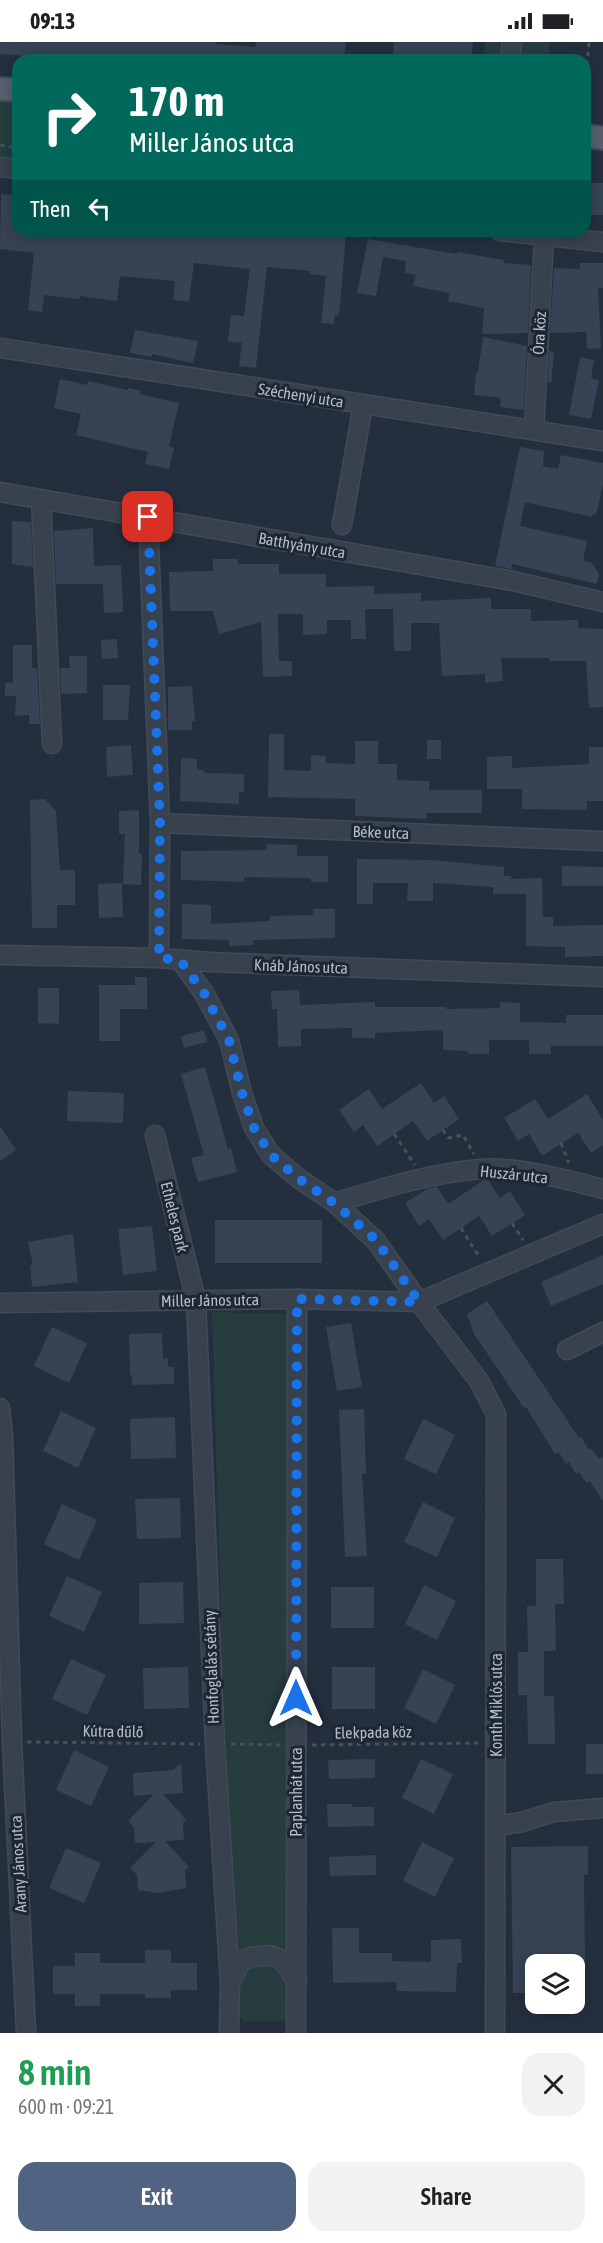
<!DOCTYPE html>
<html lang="en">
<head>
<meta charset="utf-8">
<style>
  :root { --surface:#fff; --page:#f2f2f2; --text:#202124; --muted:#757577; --accent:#506383 }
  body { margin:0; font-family:"Asap Condensed",sans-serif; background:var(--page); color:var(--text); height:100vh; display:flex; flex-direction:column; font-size:22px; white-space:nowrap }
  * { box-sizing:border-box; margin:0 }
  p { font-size:20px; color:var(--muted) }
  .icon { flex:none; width:33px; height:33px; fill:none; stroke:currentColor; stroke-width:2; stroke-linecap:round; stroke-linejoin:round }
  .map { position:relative; height:1991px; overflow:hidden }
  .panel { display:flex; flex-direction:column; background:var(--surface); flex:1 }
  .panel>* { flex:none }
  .banner { position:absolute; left:12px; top:12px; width:579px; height:183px; border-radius:18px; box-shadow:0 3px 15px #0003; background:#00695c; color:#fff; overflow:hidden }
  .tools { position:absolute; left:525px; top:1912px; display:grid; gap:12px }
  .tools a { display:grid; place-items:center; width:60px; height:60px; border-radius:12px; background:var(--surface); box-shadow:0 3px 15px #0003; font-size:30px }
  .pin { position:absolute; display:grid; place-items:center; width:51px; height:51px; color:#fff; margin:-26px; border-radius:12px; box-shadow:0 3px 9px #0006 }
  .me { position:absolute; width:66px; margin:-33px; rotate:0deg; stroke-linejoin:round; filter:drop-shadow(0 0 4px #0008) }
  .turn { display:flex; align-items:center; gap:21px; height:126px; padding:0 18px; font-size:27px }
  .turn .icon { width:78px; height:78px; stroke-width:2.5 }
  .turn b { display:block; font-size:42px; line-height:51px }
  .then { display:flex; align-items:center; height:57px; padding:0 18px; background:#0003; gap:12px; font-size:22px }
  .round { display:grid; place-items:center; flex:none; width:63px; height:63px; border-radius:18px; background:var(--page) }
  .head { display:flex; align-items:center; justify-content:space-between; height:102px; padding:0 18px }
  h1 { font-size:36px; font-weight:600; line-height:45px; color:#1e9e55 }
  .cta { display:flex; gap:12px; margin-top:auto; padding:12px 18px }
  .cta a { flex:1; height:69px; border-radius:18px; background:var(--accent); color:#fff; font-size:24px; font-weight:600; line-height:69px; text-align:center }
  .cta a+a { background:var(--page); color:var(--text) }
  .status { display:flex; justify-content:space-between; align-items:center; height:42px; padding:0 30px; background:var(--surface); direction:ltr }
  .status svg { height:16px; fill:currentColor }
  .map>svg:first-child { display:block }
</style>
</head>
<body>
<div class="status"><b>09:13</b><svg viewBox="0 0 49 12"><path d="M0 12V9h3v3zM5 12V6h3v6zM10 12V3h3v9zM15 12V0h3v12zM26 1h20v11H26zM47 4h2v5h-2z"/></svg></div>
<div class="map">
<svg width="603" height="1991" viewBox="0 0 603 1991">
  <rect width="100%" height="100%" fill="#242f3e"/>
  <!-- green -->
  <path fill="#263c3f" d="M485 0H550L548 18H484Z
    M0 47 18 48V127L0 125Z
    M212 1270 288 1272 287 1918H235L222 1618Z
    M274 1922 290 1938 289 1970 284 1979H243L238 1971 236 1940 251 1923Z"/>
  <!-- building -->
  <path fill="#364354" d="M0 0H216V2L255 5 256 0H346L344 18H55V16L0 12Z
    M394 0H473L471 18 440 14V18H392Z
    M585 141H603V173H585Z
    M1 152 18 154V189H299L346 193 339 274 335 273 334 282 321 281 326 234 310 232V229L267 225 256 326 239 324 242 301 228 299 231 273 244 274 250 227 194 221 189 260 173 258 175 239 120 234 117 259 80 254V257L44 253 42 270 28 268 34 211 0 207Z
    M368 197 457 212V210L504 218V221L531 223 528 291 482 292 484 266 448 259 450 251 413 244 416 233 405 231 406 219 383 215 376 254 357 251Z
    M580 221H603V246H598L601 306 587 307 586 290 550 291 554 226 580 227Z
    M135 288 198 299 193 321 152 312V315L130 311Z
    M483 295 527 304 524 368 500 365 501 356 474 353 476 331H478Z
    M549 309 554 310 551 341 548 340Z
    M580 315 594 318 591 336 599 338 591 377 569 373Z
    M60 337 87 343 88 339 128 348V346L141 349 140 352 179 361 169 404 174 406 169 427 145 422 148 410 76 393 81 372 54 366Z
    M520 405 544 409 543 424 558 427 561 413 603 421V442L596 473 593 472 592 475 525 460 520 484 587 499 583 519 591 520 599 532 597 542 512 522 511 527 495 524Z
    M12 479 31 480 33 525 12 522Z
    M93 486 94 524 121 523 123 570 104 571 103 542H56L54 489Z
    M213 517H238V522H279V532H326V545L374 544V552L421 551V559L491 556V567H531V579L578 578V586L603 587V665L589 666 586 619H549V616H501L503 639 485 641V632L442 634 439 581H411V609H394L393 567H365L366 597H351V578H327V592L303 593V572H278L279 619H292V634L263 635 261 580 219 592 213 569H170L169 530 213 529Z
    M117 597 118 616 102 617 101 598Z
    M13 603H32V626H37L40 682H29V673L15 674 16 654H5V641L13 640Z
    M69 614H87V651L61 652 60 626H70Z
    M103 643H130L128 678H103Z
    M192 644 195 679H192V688H168V645Z
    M269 692H284V728L311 729V713L326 714V721L355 722V699H378V722H397V738L429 739V748H482V771H426V777L355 774V757L268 755Z
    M427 698H441V717H427Z
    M131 703 133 733 107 735 106 705Z
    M589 705H603V759H587V768L522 767V747H487V715L512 714V726L589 722Z
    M181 716 197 717V728H204V731L244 732V750H239V762L180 759Z
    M45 757 56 769 60 828H75V863H57V886H32L30 758Z
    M139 768V811L142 812 141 843 123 842 125 792H119V769Z
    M267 802 297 803V814H328V840H311V836L244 835V840L181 838V809L267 808Z
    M357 817 433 818 504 825V834H511V837L542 836 543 875H553V884L603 883V914L565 915V905L526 904V852H493V845L433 841V859H407L408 841H373V862H357Z
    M562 824 603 825V844H562Z
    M122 841 123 875 99 876 98 842Z
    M182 862 211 863V882L270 879V874L313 873V867H335V896L253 898 254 903 229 904V898L182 897Z
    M135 935H147V967H120V999H99V943H135Z
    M38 946H59V982L38 981Z
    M299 948 300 963 375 960V965H446V967L500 966V960L520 961V980L566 981V973H603V1004H551V1012H529V998H489V1012H468V1009L443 1008V988L375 991V996H352V986L301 987V1004L278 1005 277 967H272L271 949Z
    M204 988 207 1000 184 1006 181 994Z
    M205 1025 228 1107 231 1106 237 1130 198 1140 191 1116 204 1113 181 1032Z
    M421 1041 434 1061 444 1054 459 1077 427 1099 413 1079 377 1104 363 1083 354 1090 339 1068 369 1047 382 1067Z
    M68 1049 124 1051 123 1081 67 1079Z
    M587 1052 603 1078V1103L591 1111 578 1091 542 1114 529 1092 518 1099 504 1076 535 1057 548 1077Z
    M0 1084 16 1108 0 1119Z
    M484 1138H488L500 1156 510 1149 525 1173 492 1194 479 1174 443 1198 429 1177 419 1184 405 1161 427 1147 437 1145 448 1162Z
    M215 1178H322V1221H215Z
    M152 1184 157 1229 123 1233 118 1187Z
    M73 1192 78 1240 32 1245 30 1223H33L28 1200Z
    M603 1213V1242L551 1264 541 1240Z
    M487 1259 579 1396 581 1395 589 1408 591 1406 599 1417 603 1415V1459L590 1439 587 1441 579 1430 576 1432 569 1420 566 1422 559 1410 555 1412 526 1365 524 1366 474 1292 467 1272Z
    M351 1281 362 1345 337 1349 326 1285Z
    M52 1285 87 1301 69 1341 34 1324Z
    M162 1291 163 1317 168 1316V1325H174V1342L132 1343V1333H130L129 1292Z
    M364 1367 366 1432H362L367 1514 345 1515 339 1368Z
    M61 1369 96 1386 78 1426 43 1409Z
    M175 1375 176 1416 131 1417 130 1377Z
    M423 1377 455 1393 436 1432 404 1417Z
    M180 1456 181 1496 137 1497 135 1457Z
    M423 1460 455 1476 437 1515 404 1500Z
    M62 1462 97 1478 79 1518 44 1502Z
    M536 1517H563L564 1562H555L556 1609H544V1654H554L555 1702H528L527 1653H518V1610H528L527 1564H536Z
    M67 1534 102 1550 84 1590 49 1574Z
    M183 1540 184 1581 139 1582V1541Z
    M424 1543 456 1559 437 1598 405 1582Z
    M331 1545H374V1586H331Z
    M71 1617 106 1633 87 1673 52 1657Z
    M188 1625 189 1666 144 1667 143 1626Z
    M332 1625H375V1667H332Z
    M423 1627 455 1643 436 1682 404 1666Z
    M586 1702H603V1732H586Z
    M74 1708 109 1725 91 1764 56 1748Z
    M375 1717V1736L329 1737 328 1718Z
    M421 1717 453 1732 434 1772 402 1756Z
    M181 1721 183 1751 163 1752 186 1777 183 1781 184 1798 165 1799 189 1825 185 1828 186 1846 158 1851 138 1848 137 1833 130 1826 156 1800 135 1801 134 1785 128 1779 154 1752 134 1754 133 1731 173 1728Z
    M327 1762H352L353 1765H374V1784L328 1785Z
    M422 1800 454 1816 435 1855 403 1839Z
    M588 1804V1833H584L585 1923H536V1951H513L511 1805Z
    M66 1806 101 1821 84 1861 49 1846Z
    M376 1813V1833L330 1834 329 1815Z
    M332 1886H359V1911H392V1919L431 1920V1898L461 1897 462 1921H457L456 1950 397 1949 396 1940 333 1941Z
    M145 1908H171V1921H197V1948H171V1956H145V1952H100V1964H75V1952H53V1924H75V1911H100V1921H145Z"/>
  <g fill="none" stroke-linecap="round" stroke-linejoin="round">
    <defs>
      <path id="minor" d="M510 18 512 0
        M0 125 18 127
        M500 189 603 200
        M0 306 603 399
        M534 388 544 195
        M0 450 513 539 603 560
        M41 457 52 702
        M148 475 160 781 159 916
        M342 483 363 363
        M160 781 603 799
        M0 913 159 916 210 920 603 935
        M180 918 204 951 229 998 242 1051 254 1086 271 1113 298 1136 335 1161 376 1199 419 1260 479 1339 496 1372 495 1991
        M155 1093 196 1258 215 1702 230 1941 229 1991
        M335 1161C382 1146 432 1131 481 1127 516 1124 569 1138 603 1147
        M0 1261 297 1257 419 1260 603 1182
        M567 1308 603 1290
        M0 1366 3 1394 12 1699 26 1991
        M495 1784 522 1780 554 1770 603 1766
        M230 1941 241 1920 251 1915 270 1913 282 1918 297 1939
        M296 1991 297 1257"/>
      <path id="major" d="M0 47 18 48
        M585 94 603 96"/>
    </defs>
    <!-- minor casing -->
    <use href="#minor" stroke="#414a57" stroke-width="21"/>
    <!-- major casing -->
    <use href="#major" stroke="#414a57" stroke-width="26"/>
    <!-- path -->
    <path stroke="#3f5557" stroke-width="3" stroke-dasharray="4.5 4.5" stroke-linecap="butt" d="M585 77V45L589 0
      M0 103 18 106
      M443 1088 448 1096 463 1093 474 1112
      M394 1092 415 1123
      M561 1101 569 1121
      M512 1181 523 1198
      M461 1186 480 1216
      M27 1700 200 1702
      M231 1702 281 1703
      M312 1703 479 1701"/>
    <!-- minor -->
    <use href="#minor" stroke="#38414e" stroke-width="18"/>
    <!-- major -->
    <use href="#major" stroke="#56606e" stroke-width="22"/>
  </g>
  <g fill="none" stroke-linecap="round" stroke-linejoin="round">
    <!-- route -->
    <path stroke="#1a73e8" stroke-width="10" stroke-dasharray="0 18" d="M148 475 160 781 159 916 180 918 204 951 229 998 242 1051 254 1086 271 1113 298 1136 334 1161 376 1198 419 1260 297 1257 296 1656"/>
  </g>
  <g text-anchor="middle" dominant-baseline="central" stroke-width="6" stroke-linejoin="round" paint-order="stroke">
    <!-- street labels -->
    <g font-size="16" fill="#b4bcc9" stroke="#1d2633">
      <text transform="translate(539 291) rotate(-87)">Óra köz</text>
      <text transform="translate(301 353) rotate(9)">Széchenyi utca</text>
      <text transform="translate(302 503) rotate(10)">Batthyány utca</text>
      <text transform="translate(381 790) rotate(2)">Béke utca</text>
      <text transform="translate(301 924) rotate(2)">Knáb János utca</text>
      <text transform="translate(514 1132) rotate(6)">Huszár utca</text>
      <text transform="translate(175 1175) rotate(76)">Etheles park</text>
      <text transform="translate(210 1258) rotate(-1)">Miller János utca</text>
      <text transform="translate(211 1625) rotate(-92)">Honfoglalás sétány</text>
      <text transform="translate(496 1663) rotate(-90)">Konth Miklós utca</text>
      <text transform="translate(113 1689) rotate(1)">Kútra dűlő</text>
      <text transform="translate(373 1690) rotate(-1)">Elekpada köz</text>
      <text transform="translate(296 1750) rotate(-90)">Paplanhát utca</text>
      <text transform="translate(18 1822) rotate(-93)">Arany János utca</text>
    </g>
  </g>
</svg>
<div class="tools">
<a><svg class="icon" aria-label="layers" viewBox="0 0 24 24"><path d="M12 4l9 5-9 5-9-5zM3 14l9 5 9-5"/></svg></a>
</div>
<div class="pin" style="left:148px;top:475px;background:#d93025"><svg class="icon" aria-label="arrive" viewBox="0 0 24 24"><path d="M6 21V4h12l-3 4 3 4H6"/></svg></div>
<svg class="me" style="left:296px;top:1656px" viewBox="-20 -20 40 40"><path d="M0-17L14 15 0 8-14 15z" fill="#1a73e8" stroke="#fff" stroke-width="4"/></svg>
<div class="banner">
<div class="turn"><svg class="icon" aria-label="right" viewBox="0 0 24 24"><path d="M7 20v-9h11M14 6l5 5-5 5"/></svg><div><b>170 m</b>Miller János utca</div></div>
<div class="then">Then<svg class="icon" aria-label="left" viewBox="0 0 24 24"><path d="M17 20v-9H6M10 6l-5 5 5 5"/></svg></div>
</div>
</div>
<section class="panel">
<div class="head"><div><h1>8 min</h1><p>600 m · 09:21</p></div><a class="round"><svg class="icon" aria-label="close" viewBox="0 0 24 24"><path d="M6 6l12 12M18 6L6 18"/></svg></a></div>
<div class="cta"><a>Exit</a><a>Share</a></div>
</section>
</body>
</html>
